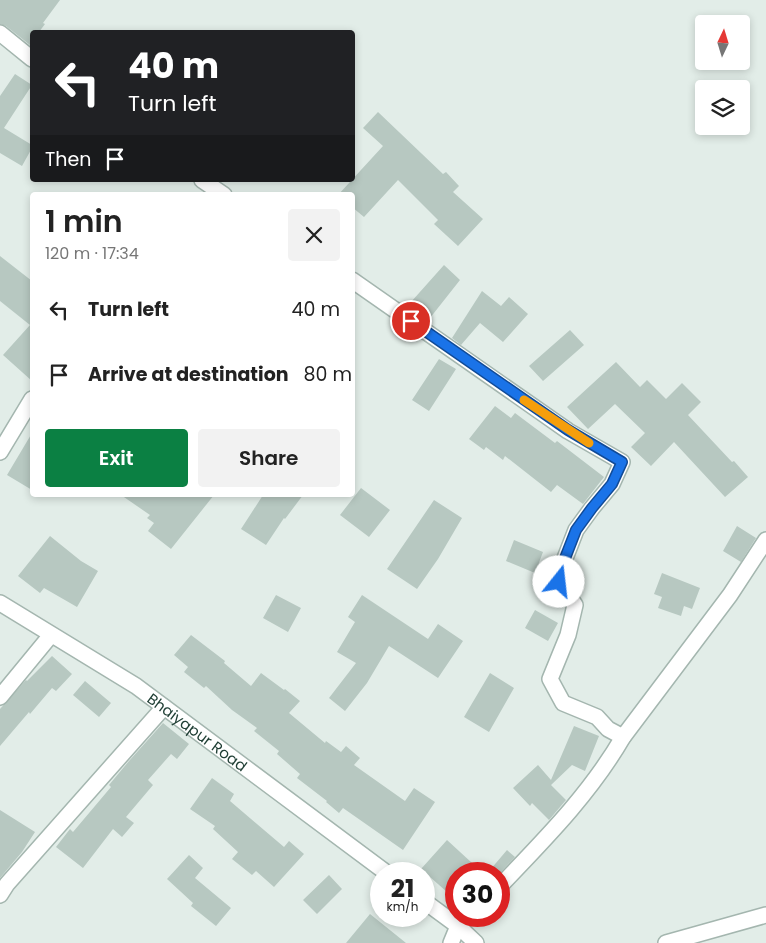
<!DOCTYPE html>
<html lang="en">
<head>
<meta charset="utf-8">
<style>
  :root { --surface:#fff; --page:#f2f2f2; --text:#222; --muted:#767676; --accent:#0b8043 }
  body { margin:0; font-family:Poppins,sans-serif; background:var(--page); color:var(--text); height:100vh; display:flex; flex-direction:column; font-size:19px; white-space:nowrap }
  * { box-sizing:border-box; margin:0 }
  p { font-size:16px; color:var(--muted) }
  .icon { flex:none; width:28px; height:28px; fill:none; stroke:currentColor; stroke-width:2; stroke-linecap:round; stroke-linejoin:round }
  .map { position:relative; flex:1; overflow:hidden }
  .sheet { position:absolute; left:30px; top:192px; width:325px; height:305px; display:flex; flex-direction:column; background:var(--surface); border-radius:5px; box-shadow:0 2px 8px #0003 }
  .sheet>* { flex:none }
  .top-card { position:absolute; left:30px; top:30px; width:325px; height:152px; border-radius:5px; box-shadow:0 2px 8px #0003; background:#202124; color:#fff; overflow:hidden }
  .needle { width:32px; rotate:4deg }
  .controls { position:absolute; left:695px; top:15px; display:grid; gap:10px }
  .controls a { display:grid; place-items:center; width:55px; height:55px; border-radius:5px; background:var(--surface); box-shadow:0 2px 8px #0003; font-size:25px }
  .speed { position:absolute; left:370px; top:862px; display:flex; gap:10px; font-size:25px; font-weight:700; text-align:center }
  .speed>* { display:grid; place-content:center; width:65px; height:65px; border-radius:50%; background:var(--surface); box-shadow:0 2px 8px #0003; line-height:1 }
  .speed small { font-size:12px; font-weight:400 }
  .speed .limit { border:8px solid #d22; background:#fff; color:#111 }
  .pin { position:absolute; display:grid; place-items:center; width:42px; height:42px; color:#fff; margin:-21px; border:2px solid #fff; border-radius:50%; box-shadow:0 1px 5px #0007 }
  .me { position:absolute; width:55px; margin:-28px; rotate:16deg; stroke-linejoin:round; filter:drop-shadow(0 0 4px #0008) }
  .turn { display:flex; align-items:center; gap:18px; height:105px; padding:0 15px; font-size:22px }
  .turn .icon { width:65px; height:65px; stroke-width:2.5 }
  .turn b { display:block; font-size:35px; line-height:42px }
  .then { display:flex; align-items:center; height:48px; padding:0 15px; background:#0003; gap:10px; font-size:19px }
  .round { display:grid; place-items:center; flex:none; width:52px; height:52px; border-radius:5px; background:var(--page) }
  .summary { display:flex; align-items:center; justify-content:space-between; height:85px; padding:0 15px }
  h1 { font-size:30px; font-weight:600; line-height:38px }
  .action { display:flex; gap:10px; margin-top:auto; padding:10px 15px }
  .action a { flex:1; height:58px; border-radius:5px; background:var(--accent); color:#fff; font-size:20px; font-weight:600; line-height:58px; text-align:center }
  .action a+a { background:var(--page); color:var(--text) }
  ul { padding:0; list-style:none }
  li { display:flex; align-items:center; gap:15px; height:65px; padding:0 15px }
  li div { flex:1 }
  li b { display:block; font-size:19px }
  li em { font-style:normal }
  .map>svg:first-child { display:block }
</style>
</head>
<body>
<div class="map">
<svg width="766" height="943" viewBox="0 0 766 943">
  <rect width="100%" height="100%" fill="#e2ede8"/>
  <!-- building -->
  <path fill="#b7c8c1" d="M0 0H60L43 23 45 24 39 32H32V42L30 45 6 26 0 24Z
    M15 74 32 85 4 128 32 145V148L22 166 0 153V96Z
    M378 112 443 174 446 172 459 186 453 192 483 219 458 246 434 224 438 220 398 180 364 217 352 207V195H338L383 146 363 128Z
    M0 256 32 281V381L3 355 30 325 0 301Z
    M444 265 460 280 430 318 411 302Z
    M482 291 501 306 509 297 528 314 503 342 480 323 461 345 452 338Z
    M570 330 584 345 543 381 529 366Z
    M439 359 456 369 429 411 412 400Z
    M616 362 640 387 647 380 666 399 682 383 701 402 688 415 732 462 734 461 748 477 725 497 674 442 651 466 631 447 645 433 615 404 588 429 567 407Z
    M495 406 511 418 515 413 555 443 557 441 604 477 583 504 557 485 551 492 505 456 503 460 486 447 484 450 469 439Z
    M32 433V490L7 475Z
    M361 488 390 510 369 537 340 515Z
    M121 495H214L171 549 148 531 154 523 147 518 150 515Z
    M263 495H303L285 519 284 518 266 545 241 529Z
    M434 500 462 518 438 559 417 589 387 569Z
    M737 526 756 538 741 562 723 551Z
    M50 536 81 561 98 571 77 607 44 588 40 593 18 576Z
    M514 540 543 552 535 573 506 561Z
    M662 573 700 588 692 609 684 606 681 616 658 608 662 597 654 594Z
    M276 595 301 608 288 632 263 618Z
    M362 595 428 639 438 624 463 641 438 678 389 646 367 683 345 711 329 698 356 663 337 652 355 622 348 617Z
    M535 610 558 623 548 641 525 628Z
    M191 635 225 661 224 663 251 686 261 673 284 690 285 689 300 701 289 713 325 743 326 741 341 752 346 746 360 758 354 765 405 801 414 788 435 802 403 850 343 808 339 813 326 802 327 801 297 778 300 774 277 754 279 751 254 731 257 728 232 710 206 686 204 688 184 672 188 667 174 655Z
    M52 656 72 674 56 691 52 688 30 714 29 712 0 746V709L26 680 27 681Z
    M490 673 514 688 489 732 464 717Z
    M85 681 111 703 99 717 73 695Z
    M163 723 189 744 177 759 171 754 148 780 153 785 126 817 134 823 122 837 113 829 83 868 56 847 70 829 73 832 111 787 109 785 129 761Z
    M574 726 599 736 585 771 572 765 551 785 566 800 549 820 532 803 530 806 513 788 538 765 551 780Z
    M212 778 234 794 230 801 284 847 289 841 304 854 274 887 256 871 252 875 232 859 238 852 213 829 215 826 190 809Z
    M0 810 35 832 22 852 0 878Z
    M447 840 484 874H456V900L421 869Z
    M507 850 515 857 499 874H494L490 870Z
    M189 855 203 868 195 878 231 908 216 926 191 906 193 903 167 879Z
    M329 875 342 889 317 914 303 900Z
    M370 914 406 943H346Z"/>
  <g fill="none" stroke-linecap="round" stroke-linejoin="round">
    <defs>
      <g id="minor">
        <path d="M0 33 32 59"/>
        <path d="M202 180 224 195"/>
        <path d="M352 280 568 431 622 462 612 484 592 508 576 530 562 566 559 582 575 605 568 635 550 679 563 703 597 717 608 729 623 737"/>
        <path d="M0 452 32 399"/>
        <path id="s1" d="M0 603 136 686 388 874"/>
        <path d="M0 697 51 635"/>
        <path d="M499 887C544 840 590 794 623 737L730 595 766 540"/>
        <path d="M0 895 7 884 164 707"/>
        <path d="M424 901 458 926 451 943"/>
        <path d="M469 916 458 926 476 943"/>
        <path d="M666 943 766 915"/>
      </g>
    </defs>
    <!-- minor casing -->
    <use href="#minor" stroke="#a4b6af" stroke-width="18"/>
    <!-- minor -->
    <use href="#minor" stroke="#fff" stroke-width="15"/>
  </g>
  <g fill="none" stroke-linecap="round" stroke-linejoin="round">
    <defs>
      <path id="route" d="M411 321 568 430 622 462 612 484 592 508 576 530 562 566 559 582"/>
    </defs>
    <!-- route casing -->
    <use href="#route" stroke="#114b97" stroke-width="12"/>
    <!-- route -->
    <use href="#route" stroke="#1a73e8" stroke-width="9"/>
    <!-- slow -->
    <path stroke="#f59e0b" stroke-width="9" d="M524 400 589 443"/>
  </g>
  <g text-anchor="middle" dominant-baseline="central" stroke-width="5" stroke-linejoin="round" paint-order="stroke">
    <!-- street labels -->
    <g font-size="15" fill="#214036" stroke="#f3f9f6">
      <text stroke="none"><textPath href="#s1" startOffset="236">Bhaiyapur Road</textPath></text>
    </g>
  </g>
</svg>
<div class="controls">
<a><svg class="needle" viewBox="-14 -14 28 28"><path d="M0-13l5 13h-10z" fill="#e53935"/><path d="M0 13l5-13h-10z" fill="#767676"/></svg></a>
<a><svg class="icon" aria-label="layers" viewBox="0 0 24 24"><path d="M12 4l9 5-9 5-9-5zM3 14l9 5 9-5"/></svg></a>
</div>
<div class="speed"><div>21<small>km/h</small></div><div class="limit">30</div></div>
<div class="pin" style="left:411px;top:321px;background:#d93025"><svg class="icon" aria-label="arrive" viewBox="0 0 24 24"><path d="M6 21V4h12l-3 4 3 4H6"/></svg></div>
<svg class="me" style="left:559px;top:582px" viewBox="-20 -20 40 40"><circle r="19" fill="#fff"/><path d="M0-13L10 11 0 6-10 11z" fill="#1a73e8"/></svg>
<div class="top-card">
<div class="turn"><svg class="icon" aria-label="left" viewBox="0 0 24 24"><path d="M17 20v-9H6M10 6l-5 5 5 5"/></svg><div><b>40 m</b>Turn left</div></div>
<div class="then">Then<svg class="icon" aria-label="arrive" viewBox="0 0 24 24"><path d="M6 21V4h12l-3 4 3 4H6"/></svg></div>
</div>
<section class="sheet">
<div class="summary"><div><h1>1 min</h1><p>120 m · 17:34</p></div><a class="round"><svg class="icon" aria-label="close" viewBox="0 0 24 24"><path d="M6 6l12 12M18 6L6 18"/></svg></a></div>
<ul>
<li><svg class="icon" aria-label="left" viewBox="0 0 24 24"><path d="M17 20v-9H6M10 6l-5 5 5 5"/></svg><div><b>Turn left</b></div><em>40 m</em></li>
<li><svg class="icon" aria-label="arrive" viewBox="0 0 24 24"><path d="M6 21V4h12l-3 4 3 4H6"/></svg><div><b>Arrive at destination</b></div><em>80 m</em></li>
</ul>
<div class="action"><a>Exit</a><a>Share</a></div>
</section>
</div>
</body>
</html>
